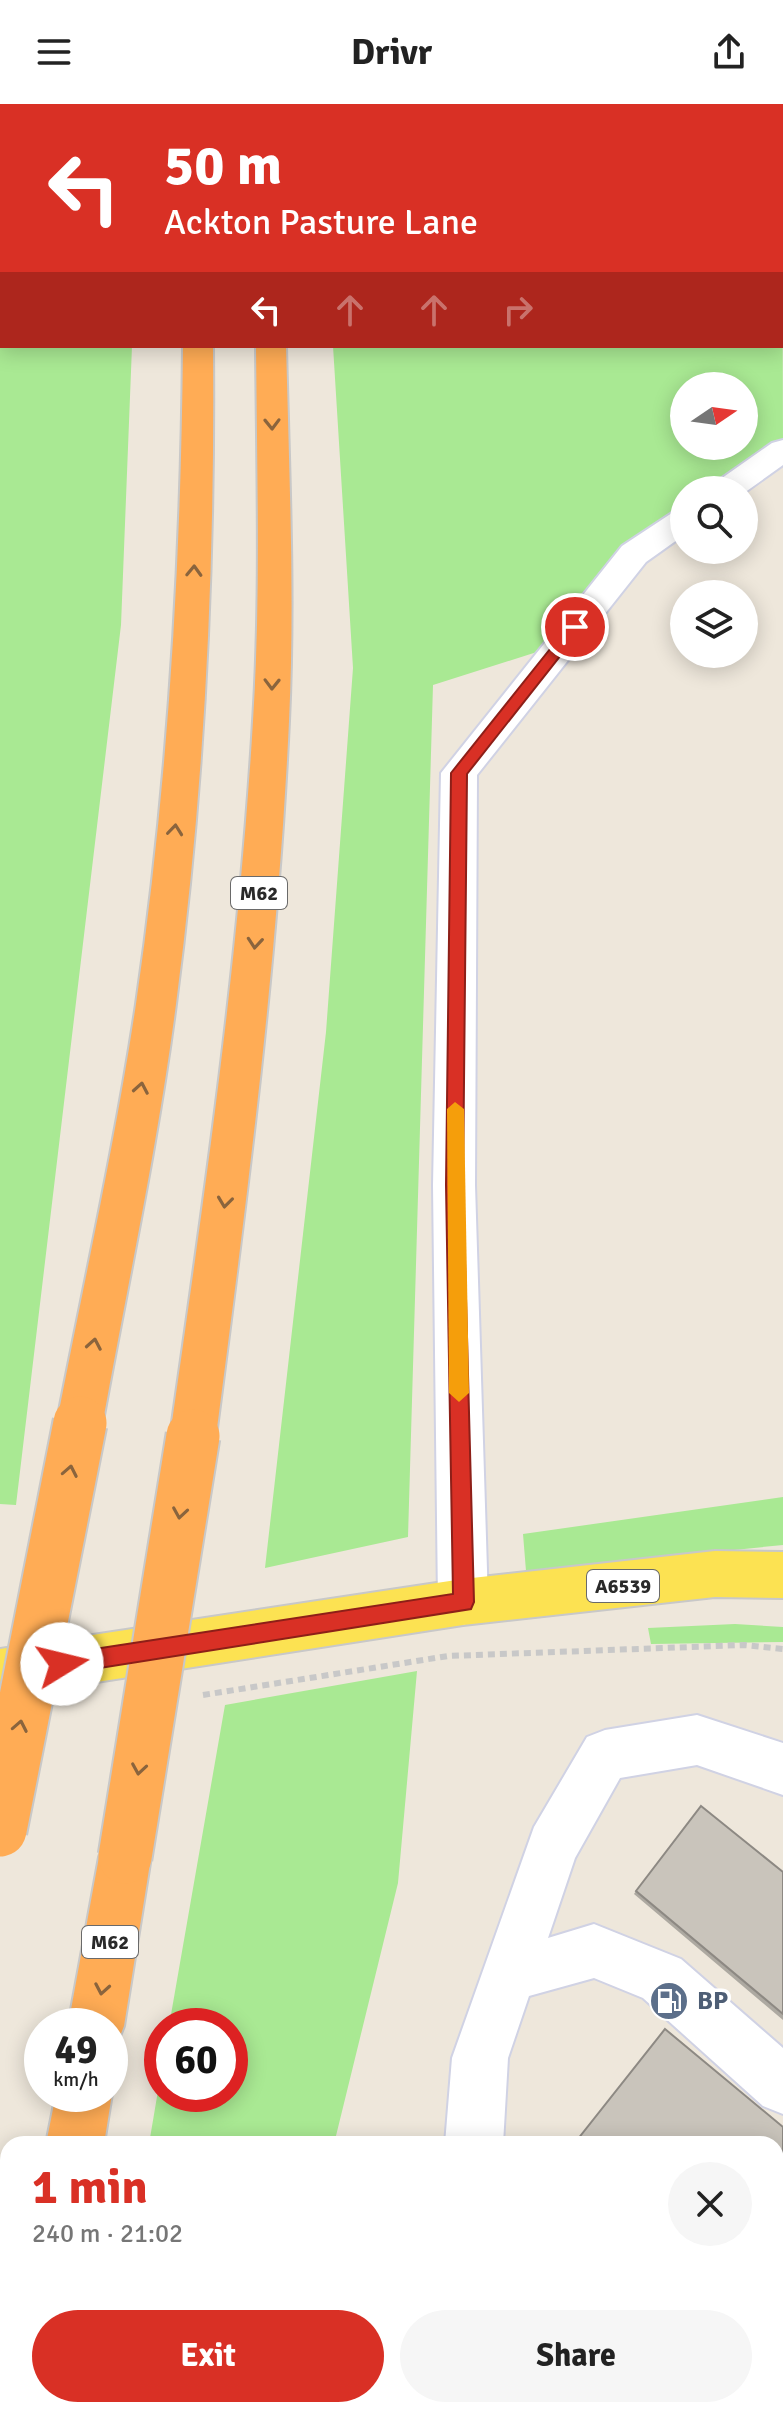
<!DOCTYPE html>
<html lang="en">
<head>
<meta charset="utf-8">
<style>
  :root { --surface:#fff; --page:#f6f6f6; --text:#222; --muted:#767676; --accent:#d93025 }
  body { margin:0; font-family:Signika,sans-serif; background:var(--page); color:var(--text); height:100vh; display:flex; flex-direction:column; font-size:30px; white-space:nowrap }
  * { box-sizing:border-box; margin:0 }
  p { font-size:26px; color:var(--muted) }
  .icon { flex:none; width:44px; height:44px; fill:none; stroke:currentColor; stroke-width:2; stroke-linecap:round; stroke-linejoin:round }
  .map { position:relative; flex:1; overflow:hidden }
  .details { position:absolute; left:0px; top:2032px; width:784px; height:282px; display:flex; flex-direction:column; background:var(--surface); border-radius:24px 24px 0 0; box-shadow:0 4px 20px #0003 }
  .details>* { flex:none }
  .guide { position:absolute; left:0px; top:0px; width:784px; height:244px; box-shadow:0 4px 20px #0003; background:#d93025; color:#fff; overflow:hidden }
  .needle { width:52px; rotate:77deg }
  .controls { position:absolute; left:670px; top:268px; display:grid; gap:16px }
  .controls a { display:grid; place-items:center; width:88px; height:88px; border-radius:50%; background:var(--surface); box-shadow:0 4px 20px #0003; font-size:40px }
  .speed { position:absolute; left:24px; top:1904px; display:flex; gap:16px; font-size:40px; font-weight:700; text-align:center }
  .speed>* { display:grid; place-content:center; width:104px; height:104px; border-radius:50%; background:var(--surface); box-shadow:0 4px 20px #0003; line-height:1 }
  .speed small { font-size:20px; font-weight:400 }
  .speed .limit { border:12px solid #d22; background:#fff; color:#111 }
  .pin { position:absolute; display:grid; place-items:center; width:68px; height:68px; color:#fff; margin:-34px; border:4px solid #fff; border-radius:50%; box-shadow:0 2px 8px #0007 }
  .me { position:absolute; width:88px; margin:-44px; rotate:81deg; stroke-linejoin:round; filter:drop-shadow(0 0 6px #0008) }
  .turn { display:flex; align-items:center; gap:28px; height:168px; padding:0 32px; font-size:36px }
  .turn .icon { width:104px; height:104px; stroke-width:2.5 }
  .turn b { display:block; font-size:56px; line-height:68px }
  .lanes { display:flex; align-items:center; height:76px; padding:0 32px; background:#0003; justify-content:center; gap:40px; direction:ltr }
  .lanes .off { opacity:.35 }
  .round { display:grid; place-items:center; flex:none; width:84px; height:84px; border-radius:42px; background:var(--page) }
  .summary { display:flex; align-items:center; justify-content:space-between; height:136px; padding:0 32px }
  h1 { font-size:48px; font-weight:700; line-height:60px; color:var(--accent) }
  .button { display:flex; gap:16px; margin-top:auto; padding:16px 32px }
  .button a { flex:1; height:92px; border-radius:48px; background:var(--accent); color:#fff; font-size:32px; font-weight:700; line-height:92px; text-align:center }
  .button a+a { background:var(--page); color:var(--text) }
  header { display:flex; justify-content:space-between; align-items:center; height:104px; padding:0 32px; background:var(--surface); font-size:36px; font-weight:700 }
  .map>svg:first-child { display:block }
</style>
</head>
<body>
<header><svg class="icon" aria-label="menu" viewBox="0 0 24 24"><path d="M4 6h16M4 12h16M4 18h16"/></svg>Drivr<svg class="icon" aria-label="share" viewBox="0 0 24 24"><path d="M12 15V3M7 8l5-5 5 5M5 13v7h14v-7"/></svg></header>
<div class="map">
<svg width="783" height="2313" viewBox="0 0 783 2313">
  <rect width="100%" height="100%" fill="#eee7db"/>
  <!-- green -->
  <path fill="#a9e993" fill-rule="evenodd" d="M0 0 128 2H2V242H132L121 521 16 1401 0 1400Z
    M317 0H780L781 2H318Z
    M782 3 783 343 724 386H684V416L540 547 433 581 408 1433 265 1464 326 928 353 564 333 242H782ZM684 282H744V342H684Z
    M783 1393V1441L526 1467 523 1430Z
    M735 1520 783 1523V1538L651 1540 648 1524Z
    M417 1567 398 1779 334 2040H149L162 1963V1990H230V1922H169L225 1601Z
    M103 2306H268L267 2313H101Z"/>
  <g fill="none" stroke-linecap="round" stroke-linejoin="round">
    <defs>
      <path id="minor" d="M767 0H783V10L782 2Z
        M783 336V361L744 389 710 386 715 379 772 339Z
        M684 406V431L646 458 477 671 475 1081 488 1498 480 1514 463 1521 446 1514 438 1498 433 1081 441 669 622 442 672 409Z
        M697 1611 783 1639V1691L697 1661 620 1674 575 1754 548 1834 594 1820 681 1855 783 1944V2010L763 2002 643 1894 594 1874 529 1892 508 1954 503 2040H445L452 1954 534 1723 587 1633 605 1626Z
        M545 2306H615L618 2313H548Z"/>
      <path id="major" d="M715 1447 783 1448V1494L715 1493 463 1521 0 1593V1545L463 1475Z"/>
      <path id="highway" d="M167 0H193V2H167Z
        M232 0H258V2H232Z
        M183 242H213C215 462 205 681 176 900 158 1040 128 1178 103 1317L96 1332 80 1338 64 1332 57 1317C84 1178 115 1040 136 900 168 682 181 462 183 242Z
        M256 242H286C289 367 295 492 289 617 278 856 247 1094 216 1332L209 1347 193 1353 177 1347 170 1332C204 1095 239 857 253 617 261 492 257 367 256 242Z
        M125 1727 144 1734 151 1753 124 1922 116 1942 110 1944V1922H68L99 1753 106 1734Z
        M110 1985 112 1990 104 2040H46L56 1990H110Z
        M8 2278V2306H45L43 2313H0V2281Z"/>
    </defs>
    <!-- minor casing -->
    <use href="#minor" stroke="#d0d2e4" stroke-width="4"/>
    <!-- major casing -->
    <use href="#major" stroke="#c8c8c8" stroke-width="4"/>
    <!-- highway casing -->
    <use href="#highway" stroke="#c8c8c8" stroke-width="4"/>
    <!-- path -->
    <path stroke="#c8c8c8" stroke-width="6" stroke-dasharray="7 5" stroke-linecap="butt" d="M203 1591 448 1552 744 1541 783 1545"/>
    <!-- minor -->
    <use href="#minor" fill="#fff" fill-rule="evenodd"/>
    <!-- major -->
    <use href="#major" fill="#fce252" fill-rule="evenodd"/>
    <!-- highway -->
    <use href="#highway" fill="#ffac55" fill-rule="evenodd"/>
    <defs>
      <path id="highway-bridge-far1" d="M79 1321 80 1317"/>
      <path id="highway-bridge" d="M0 1726 80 1319
        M125 1753 193 1332"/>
    </defs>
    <!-- highway-bridge-far1 casing -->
    <use href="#highway-bridge-far1" stroke="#c8c8c8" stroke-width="44" stroke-linecap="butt"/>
    <!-- highway-bridge casing -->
    <use href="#highway-bridge" stroke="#c8c8c8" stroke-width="57" stroke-linecap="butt"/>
    <!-- highway-bridge-far1 -->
    <use href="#highway-bridge-far1" stroke="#ffac55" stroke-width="40"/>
    <!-- highway-bridge -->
    <use href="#highway-bridge" stroke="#ffac55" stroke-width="53"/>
  </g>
  <!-- wall -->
  <path fill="#ada9a1" d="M783 1768V1916L634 1790 636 1787Z
    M783 2023V2285L776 2279V2040Z"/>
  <!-- building -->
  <path fill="#c9c4bb" stroke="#8d8983" stroke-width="2" d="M701 1702 783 1768V1910L636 1787Z
    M665 1925 783 2023V2278L776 2273V2040H574Z"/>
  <!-- one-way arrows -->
  <defs><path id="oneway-chevron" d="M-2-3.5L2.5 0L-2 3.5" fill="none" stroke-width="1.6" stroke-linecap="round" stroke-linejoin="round" transform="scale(2)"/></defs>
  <g stroke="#8a643d">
    <use href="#oneway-chevron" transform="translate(272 320) rotate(89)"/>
    <use href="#oneway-chevron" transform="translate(194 467) rotate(-88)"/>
    <use href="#oneway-chevron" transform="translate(272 580) rotate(91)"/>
    <use href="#oneway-chevron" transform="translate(175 726) rotate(-84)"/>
    <use href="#oneway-chevron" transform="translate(255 839) rotate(95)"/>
    <use href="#oneway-chevron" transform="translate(141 984) rotate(-80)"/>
    <use href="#oneway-chevron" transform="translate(225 1098) rotate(97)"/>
    <use href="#oneway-chevron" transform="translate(94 1240) rotate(-80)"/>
    <use href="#oneway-chevron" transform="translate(70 1367) rotate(-79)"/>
    <use href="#oneway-chevron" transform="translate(180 1409) rotate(99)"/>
    <use href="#oneway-chevron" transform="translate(20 1622) rotate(-79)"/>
    <use href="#oneway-chevron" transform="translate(139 1665) rotate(99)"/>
    <use href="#oneway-chevron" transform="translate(102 1885) rotate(100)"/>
  </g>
  <!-- route -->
  <path fill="#d93025" stroke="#8d1f18" stroke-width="2" d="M570 520 583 523 467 670 463 1081 474 1498 471 1505 62 1570 54 1567 51 1560 54 1553 62 1550 453 1490 446 1081 451 669Z"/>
  <!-- slow -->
  <path fill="#f59e0b" d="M455 998 464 1005 469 1289 459 1298 449 1289 447 1005Z"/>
  <!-- icons -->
  <defs>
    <symbol id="fuel-disc" viewBox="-11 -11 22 22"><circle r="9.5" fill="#5c6f8a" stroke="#fff"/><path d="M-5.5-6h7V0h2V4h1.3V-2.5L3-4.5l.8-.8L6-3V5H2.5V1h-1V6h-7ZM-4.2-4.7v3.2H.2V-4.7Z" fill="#fff"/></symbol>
  </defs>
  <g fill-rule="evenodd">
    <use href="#fuel-disc" x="647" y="1875" width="44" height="44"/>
  </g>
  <g text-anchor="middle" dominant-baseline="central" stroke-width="7" stroke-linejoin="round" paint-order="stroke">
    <!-- shield labels -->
    <g fill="#fff" stroke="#6a6a6a" stroke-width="2">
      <rect x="231" y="773" width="56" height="32" rx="6"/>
      <rect x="587" y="1466" width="72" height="32" rx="6"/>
      <rect x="82" y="1822" width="56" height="32" rx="6"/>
    </g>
    <g font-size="20" font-weight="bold" fill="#2a2a2a">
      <text x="259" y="789">M62</text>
      <text x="623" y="1482">A6539</text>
      <text x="110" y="1838">M62</text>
    </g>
    <!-- near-service labels -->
    <g font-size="26" font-weight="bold" fill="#4e5e75" stroke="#fff" text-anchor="start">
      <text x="697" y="1897">BP</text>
    </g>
  </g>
</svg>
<div class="controls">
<a><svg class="needle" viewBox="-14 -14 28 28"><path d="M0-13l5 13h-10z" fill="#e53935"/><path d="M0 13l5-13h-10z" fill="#767676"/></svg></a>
<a><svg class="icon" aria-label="search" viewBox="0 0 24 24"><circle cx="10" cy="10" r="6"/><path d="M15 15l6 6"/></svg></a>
<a><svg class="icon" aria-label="layers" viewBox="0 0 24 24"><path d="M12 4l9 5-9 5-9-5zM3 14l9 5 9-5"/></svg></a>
</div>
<div class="speed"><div>49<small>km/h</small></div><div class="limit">60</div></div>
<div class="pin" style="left:575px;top:523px;background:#d93025"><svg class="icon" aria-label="arrive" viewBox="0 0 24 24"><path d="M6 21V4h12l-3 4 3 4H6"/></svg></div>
<svg class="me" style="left:62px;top:1560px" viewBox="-20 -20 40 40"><circle r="19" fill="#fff"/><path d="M0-13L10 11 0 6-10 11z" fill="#d93025"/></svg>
<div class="guide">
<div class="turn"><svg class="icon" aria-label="left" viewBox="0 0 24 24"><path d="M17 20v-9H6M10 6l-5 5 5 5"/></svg><div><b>50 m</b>Ackton Pasture Lane</div></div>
<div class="lanes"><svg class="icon" aria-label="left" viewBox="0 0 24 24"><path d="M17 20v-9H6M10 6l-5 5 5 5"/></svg><svg class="icon off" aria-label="ahead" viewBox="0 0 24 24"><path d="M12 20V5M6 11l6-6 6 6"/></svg><svg class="icon off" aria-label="ahead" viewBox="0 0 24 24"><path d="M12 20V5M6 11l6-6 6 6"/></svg><svg class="icon off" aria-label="right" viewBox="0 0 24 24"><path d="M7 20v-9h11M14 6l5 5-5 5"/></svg></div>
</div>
<section class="details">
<div class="summary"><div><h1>1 min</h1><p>240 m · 21:02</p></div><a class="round"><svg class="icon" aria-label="close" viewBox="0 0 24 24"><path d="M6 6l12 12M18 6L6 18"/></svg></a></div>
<div class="button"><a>Exit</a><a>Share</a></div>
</section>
</div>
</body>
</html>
